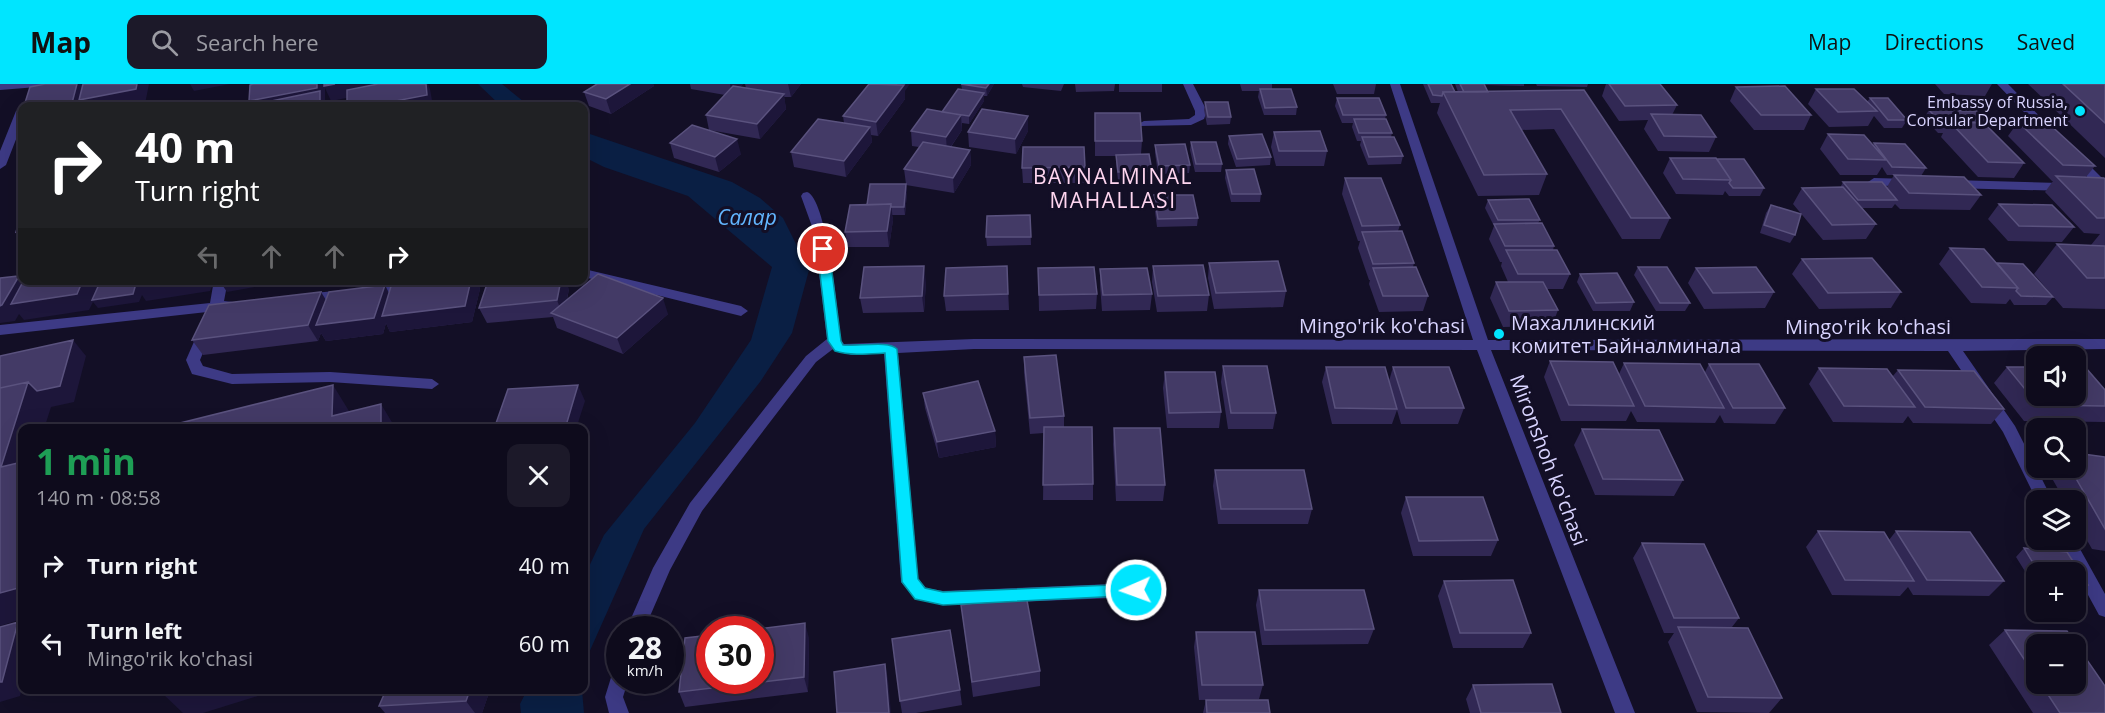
<!DOCTYPE html>
<html lang="en">
<head>
<meta charset="utf-8">
<style>
  :root { --surface:#0e0b1c; --page:#1c1929; --text:#f1f3f6; --muted:#9b9ba3; --line:#2e2b3b; --accent:#00e5ff }
  body { margin:0; font-family:"Open Sans",sans-serif; background:var(--page); color:var(--text); height:100vh; display:flex; flex-direction:column; font-size:22px; white-space:nowrap }
  * { box-sizing:border-box; margin:0 }
  p { font-size:20px; color:var(--muted) }
  .icon { flex:none; width:33px; height:33px; fill:none; stroke:currentColor; stroke-width:2; stroke-linecap:round; stroke-linejoin:round }
  .map { position:relative; flex:1; overflow:hidden }
  .panel { position:absolute; left:18px; top:340px; width:570px; height:270px; display:flex; flex-direction:column; background:var(--surface); border-radius:12px; box-shadow:0 6px 24px #0002,0 0 0 2px var(--line) }
  .panel>* { flex:none }
  .top-card { position:absolute; left:18px; top:18px; width:570px; height:183px; border-radius:12px; box-shadow:0 6px 24px #0002,0 0 0 2px var(--line); background:#202124; color:#fff; overflow:hidden }
  .tools { position:absolute; left:2026px; top:262px; display:grid; gap:12px }
  .tools a { display:grid; place-items:center; width:60px; height:60px; border-radius:12px; background:var(--surface); box-shadow:0 6px 24px #0002,0 0 0 2px var(--line); font-size:30px }
  .speed { position:absolute; left:606px; top:532px; display:flex; gap:12px; font-size:30px; font-weight:700; text-align:center }
  .speed>* { display:grid; place-content:center; width:78px; height:78px; border-radius:50%; background:var(--surface); box-shadow:0 6px 24px #0002,0 0 0 2px var(--line); line-height:1 }
  .speed small { font-size:15px; font-weight:400 }
  .speed .limit { border:9px solid #d22; background:#fff; color:#111 }
  .pin { position:absolute; display:grid; place-items:center; width:51px; height:51px; color:#fff; margin:-26px; border:3px solid #fff; border-radius:50%; box-shadow:0 2px 6px #0007 }
  .me { position:absolute; width:66px; margin:-33px; rotate:268deg; stroke-linejoin:round; filter:drop-shadow(0 0 4px #0008) }
  .turn { display:flex; align-items:center; gap:21px; height:126px; padding:0 18px; font-size:27px }
  .turn .icon { width:78px; height:78px; stroke-width:2.5 }
  .turn b { display:block; font-size:42px; line-height:51px }
  .lanes { display:flex; align-items:center; height:57px; padding:0 18px; background:#0003; justify-content:center; gap:30px; direction:ltr }
  .lanes .off { opacity:.35 }
  .round { display:grid; place-items:center; flex:none; width:63px; height:63px; border-radius:12px; background:var(--page) }
  .head { display:flex; align-items:center; justify-content:space-between; height:102px; padding:0 18px }
  h1 { font-size:36px; font-weight:700; line-height:45px; color:#1e9e55 }
  ul { padding:0; list-style:none }
  li { display:flex; align-items:center; gap:18px; height:78px; padding:0 18px }
  li div { flex:1 }
  li b { display:block; font-size:22px }
  li em { font-style:normal }
  header { display:flex; align-items:center; gap:36px; box-sizing:border-box; height:84px; padding:0 30px; background:var(--accent); color:#111 }
  header strong { font-size:28px }
  nav { display:flex; gap:33px; margin-inline-start:auto; font-size:21px }
  .search { width:420px; height:54px; background:var(--page); display:flex; align-items:center; gap:15px; box-sizing:border-box; padding:0 21px; border-radius:12px; color:var(--muted); font-size:22px }
  .map>svg:first-child { display:block }
</style>
</head>
<body>
<header>
<strong>Map</strong>
<div class="search"><svg class="icon" aria-label="search" viewBox="0 0 24 24"><circle cx="10" cy="10" r="6"/><path d="M15 15l6 6"/></svg>Search here</div>
<nav><a>Map</a><a>Directions</a><a>Saved</a></nav>
</header>
<div class="map">
<svg width="2105" height="629" viewBox="0 0 2105 629">
  <rect width="100%" height="100%" fill="#130f26"/>
  <!-- water -->
  <path fill="#0a1f44" d="M478 0H502L529 22H501Z
    M584 48 732 98 760 114 783 134 809 186 792 249 760 298 644 445 584 580V493L604 451 695 339 751 256 772 183 688 112 604 83 584 73Z
    M527 606H582L584 629H521L520 620Z"/>
  <g fill="none" stroke-linecap="round" stroke-linejoin="round">
    <!-- minor -->
    <path fill="#3d3a85" fill-rule="evenodd" d="M0 0H42L37 3 0 6Z
      M1183 0H1193L1207 27 1204 35 1191 41 1140 42 1138 40 1144 37 1189 35 1195 31V27Z
      M1390 0H1400L1488 256 2105 255V265L1963 267 2015 342 2053 417H2037L2003 348 1948 267 1491 266 1635 629H1615L1477 266 974 265 898 269 918 495 926 504 943 507 1136 499 1142 501 1145 506 1142 511 1136 513 943 521 915 515 901 498 884 269 852 271 833 265 816 278 702 427 670 486 644 546H626L653 484 690 419 806 272 827 255 814 148 801 112 803 109 807 108C827 114 838 233 841 256L844 260 974 255 1473 256Z
      M1997 0H2008L2056 49V53H2048Z
      M22 24V40L6 81 0 85V67L16 27Z
      M2075 70 2079 71 2105 97V108L1952 104 1946 100 1952 96 2094 100 2069 74Z
      M1874 94 1910 95 1916 99 1910 103 1870 101 1868 98Z
      M584 185 741 222 748 227 741 232 584 193Z
      M214 196H228L224 217 233 218 235 221 233 224 221 226 200 276 203 282 232 290 330 288 432 295 439 300 432 305 330 298 232 300 192 290 186 276 207 228 0 251V241L210 219Z
      M500 196C492 203 459 208 451 200L455 196Z
      M410 200 415 201 417 204 415 207 303 218 296 214 303 210Z
      M2058 456H2075L2105 510V533L2099 531Z
      M620 585V597H628L623 613 629 629H609L605 613 613 587Z"/>
  </g>
  <!-- wall -->
  <path fill="#312854" fill-rule="evenodd" d="M597 0H653L654 2 611 30 589 22 584 8Z
    M690 0H743L740 3 746 4 745 0H801L791 13H784L786 25 760 55 709 46 706 31 725 11 691 5Z
    M961 0H994L987 12H984V17L969 40 962 39V46L951 63 970 66 971 81 954 109 906 101 907 108 905 131H892L893 136 889 163H848L845 148 867 121 906 100 904 85 919 63 912 62 911 47 942 28 962 5Z
    M1022 0H1064L1061 7 1023 3Z
    M1075 0H1115L1114 7 1076 8Z
    M1119 0H1162V8H1119Z
    M1240 0H1272V5L1297 23 1296 31H1264L1258 13 1259 7H1242Z
    M1333 0H1376L1374 10H1337Z
    M1423 0H1451L1455 8H1458L1455 0H1524V2L1485 1 1488 8 1584 6 1670 134 1660 155H1622L1554 45 1521 46 1547 90 1539 111 1478 112 1437 29 1440 19H1431Z
    M1536 0H1588L1587 3 1537 2Z
    M1606 0H1660L1677 21 1672 31 1716 53 1709 68 1658 67 1644 45 1648 36 1619 37 1602 12Z
    M1935 0H1992L1985 12 1944 10Z
    M2028 0H2105V74Z
    M1736 3 1811 31 1804 46H1754L1730 17Z
    M1816 5 1867 18 1870 14 1907 36 1902 44H1884L1874 32 1868 42 1829 43 1808 20Z
    M905 7V15L878 52 871 51 872 58 846 93 794 83 791 68 844 39 843 32Z
    M1337 14 1386 31 1385 35 1392 49 1391 53 1403 72 1401 80 1368 81 1360 61 1361 57H1357L1352 43 1353 39H1342L1335 22Z
    M1205 18 1231 33 1230 40 1207 41 1204 26Z
    M1929 26 1992 42 1990 45 2024 79 2014 94 1978 93 1941 53 1943 49H1938L1924 34Z
    M1095 29 1142 57 1141 70 1152 87 1151 95 1118 96 1116 79V72H1095Z
    M2018 38 2095 82 2086 93 2105 95V225L2063 224 2034 190 2057 160 2092 162 2091 161 2100 150 2084 149 2045 108 2053 97H2052L2008 52Z
    M1028 47 1016 70 969 63 968 48Z
    M1274 48 1327 67 1324 82H1276L1271 63Z
    M1828 50 1873 61 1874 59 1926 84 1921 92 1981 111 1970 126 1900 125 1895 120 1892 124H1861L1876 140 1866 155 1823 156 1793 120 1802 104H1840L1843 98 1887 103 1894 91H1903H1887L1882 83 1877 91H1840L1820 65Z
    M1229 52 1271 73 1270 81 1236 83 1228 60Z
    M1191 58 1222 80 1221 88H1195L1190 66Z
    M670 59 741 70 719 88 674 74Z
    M1155 61 1190 81 1189 89 1158 90 1155 69Z
    M1670 74 1764 104 1760 112H1729L1725 107 1723 111 1676 110 1663 89Z
    M1085 83V99H1023L1022 84Z
    M1226 86 1261 110 1260 118H1231L1225 94Z
    M1345 94 1400 141 1398 147 1414 179 1413 183 1428 212 1423 227 1379 228 1369 200 1370 196H1369L1358 164 1360 157H1358L1342 110Z
    M1154 111 1198 134 1197 142 1157 143 1154 120Z
    M1488 116 1540 136 1538 139 1554 162 1553 166 1570 190 1563 205H1547L1558 226 1552 242 1503 243 1490 214 1496 198H1508L1501 182 1502 178H1500L1489 155 1494 142 1485 124Z
    M1999 120 2074 143 2062 158 2008 157 1988 135Z
    M1771 121 1795 151 1790 159 1760 149 1766 129Z
    M1030 131 1031 161 987 162 986 153Z
    M1950 164 1997 179 2053 213 2046 221H2014L2010 215 2006 220 1971 219 1939 180Z
    M1802 175 1901 208 1891 224 1819 225 1792 190Z
    M1209 179 1286 207 1283 223 1214 225 1208 194Z
    M1007 182 1009 226 946 227 944 212Z
    M1153 182 1209 211 1207 227 1157 228 1152 198Z
    M1638 183 1690 219 1685 227H1656L1634 191Z
    M1038 184 1097 210 1096 225 1039 227Z
    M1696 184 1774 208 1765 224 1704 225 1688 199Z
    M1100 185 1152 210 1150 226 1102 227 1100 201Z
    M1580 190 1634 218 1630 227H1593L1577 198Z
    M415 196H476L480 205 472 238 390 248 386 239 383 250 326 257 321 249 318 257 203 271 192 256 326 216 389 209Z
    M926 198 924 228 863 229 860 214Z
    M569 205 567 216 668 230 623 270 557 244 553 233 487 239 479 224Z
    M1024 273 1064 332V343L1093 400V416H1043L1044 349 1030 350 1024 289Z
    M1550 277 1619 290 1624 279 1705 288 1709 280 1785 324 1775 340 1724 339 1720 331 1715 339 1637 338 1631 327 1626 337H1561L1544 293Z
    M1223 282 1276 329 1273 345H1228L1221 298Z
    M1326 283 1389 297 1393 283 1464 324 1458 340H1401L1397 326 1392 340H1332L1322 298Z
    M2007 283 2105 306V338L2024 337 1994 299Z
    M1819 284 1892 293 1898 286 2004 325 1991 340 1913 339 1908 332 1903 339 1833 338 1809 300Z
    M1165 288 1221 328 1219 344H1167L1163 304Z
    M923 309 995 347 996 363 939 374 925 324Z
    M1114 344 1165 401 1163 417H1116L1113 360Z
    M1582 345 1683 396 1674 412 1595 411 1574 361Z
    M2105 373V467L2092 465 2076 437V417H2065L2046 384H2076Z
    M1215 386 1312 425 1308 440H1218L1213 402Z
    M1406 413 1498 456 1491 472H1413L1401 429Z
    M1818 447 1889 456 1896 447 2004 497 1989 512 1913 511 1908 503 1900 512 1832 511 1806 463Z
    M1642 459 1739 534 1732 543 1782 614 1769 629 1697 628 1668 558 1674 549H1664L1633 474Z
    M2024 464 2067 468 2088 501 2079 509H2076V489H2037V506L2036 505 2016 473Z
    M1444 497 1531 549 1523 564H1453L1438 512Z
    M1259 506 1374 545 1368 560 1262 561 1256 521Z
    M961 521 1040 587V602L973 613Z
    M2005 546 2067 547 2105 602V629H2033L1989 561ZM2037 561H2076V600H2037Z
    M1196 548 1263 601 1259 615 1199 616 1194 563Z
    M809 554 808 608 685 623 679 608Z
    M1473 601 1561 629H1470L1466 615Z
    M490 606 482 629H385L379 622Z
    M960 606 962 621 916 629H902L900 617Z
    M1206 616 1270 629H1203Z"/>
  <!-- shaded-wall -->
  <path fill="#1d163a" d="M77 0H83L88 8 137 0H149L145 20 133 22H52Z
    M190 0H230L194 7Z
    M317 0H376L377 8 331 17 325 4V16L328 22H252L249 17Z
    M426 0H428L430 5 433 22H370Z
    M630 0H653L654 2 611 30 606 15Z
    M730 0H743L732 12Z
    M788 0H801L791 13Z
    M903 0H910L905 7V15L878 52 876 38Z
    M989 0H994L987 12 986 4Z
    M984 9V17L969 40V32Z
    M784 10 786 25 760 55 757 40Z
    M961 31 962 46 947 68 946 53Z
    M1028 32V47L1016 70 1015 55Z
    M870 43 872 58 846 93 844 77Z
    M737 55 741 70 719 88 715 73Z
    M970 66 971 81 954 109 953 94Z
    M906 100 907 108 905 131 904 123Z
    M891 120 893 136 889 163 887 147Z
    M22 146V156L16 148Z
    M924 182 926 198 924 228 922 212Z
    M19 192 32 207 83 196H103L135 201 166 196H215L210 207 146 217 142 211 139 218 98 224 93 218 89 226 24 236 19 230 15 237 0 239V222Z
    M219 196H293L227 208Z
    M374 196H403L376 201Z
    M471 196H476L480 205 472 238 390 248 386 239 383 250 326 257 321 249 318 257 308 241 321 208 331 224 385 201 393 217Z
    M561 196H565L569 205 563 232 557 216Z
    M663 214 668 230 623 270 617 254Z
    M73 256 86 272 74 318 51 323 44 345H22V405L1 383 28 298Z
    M333 301 349 327 348 345 332 332Z
    M578 301 585 317 576 345H565Z
    M381 320 396 345H381Z
    M995 347 996 363 939 374 937 358Z
    M22 503V535L0 542V509Z
    M18 538 22 541V603L20 612 0 618V598Z
    M805 539 809 554 808 608 804 593Z
    M885 580 888 595 891 629H889Z
    M176 606H277L203 629H183L163 610Z
    M470 606H490L482 629H475L466 617Z"/>
  <!-- building -->
  <path fill="#433a66" stroke="#5a527e" stroke-width="1.5" d="M45 0H77L72 19 52 22H24L30 3Z
    M83 0H137L136 5 79 16Z
    M253 0H317V4L249 17 250 1Z
    M324 0H335L324 2Z
    M378 0H426L427 11 370 22H347V6Z
    M597 0H630L606 15 584 8Z
    M869 0 904 1 876 38 843 32Z
    M961 0H989L986 4Z
    M1428 0H1451L1455 8H1443L1442 12 1433 11Z
    M1460 0H1484L1488 8H1464Z
    M1609 0H1660L1677 21 1625 22Z
    M2063 0H2105V39Z
    M733 2 784 10 757 40 706 31Z
    M1785 2 1811 31H1761L1736 3Z
    M958 5 984 9 969 32 942 28Z
    M1260 5H1291L1297 23 1265 24Z
    M1816 5H1854L1877 27 1838 28Z
    M1584 6 1670 134H1631L1561 25 1510 26 1547 90 1484 91 1443 8Z
    M320 7V22H266V18Z
    M1337 14H1379L1386 31H1343Z
    M1870 14H1888L1907 36H1888Z
    M1205 18H1228L1231 33H1208Z
    M927 25 961 31 946 53 911 47Z
    M982 25 1028 32 1015 55 968 48Z
    M1929 26 1977 27 1992 42H1987L1984 39 1950 38 1948 41H1943Z
    M1095 29H1140L1142 57H1095Z
    M1651 30 1701 31 1716 53 1664 52Z
    M818 35 870 43 844 77 791 68Z
    M1354 35H1386L1392 49H1359Z
    M1950 38 1984 39 2024 79 1988 78Z
    M2018 38H2047L2095 82 2063 81Z
    M692 41 737 55 715 73 670 59Z
    M1320 47 1327 67H1279L1274 48Z
    M1262 50 1271 73 1237 75 1229 52Z
    M1828 50 1864 51 1886 76 1848 75Z
    M1362 53H1394L1403 72 1369 73Z
    M923 58 970 66 953 94 904 85Z
    M1191 58H1216L1222 80H1196Z
    M1874 59 1905 60 1926 84 1892 83Z
    M1185 60 1190 81 1159 82 1155 61Z
    M1023 63H1084L1085 83 1022 84Z
    M1149 70 1152 87 1118 88 1116 71Z
    M1670 74H1716L1731 96 1683 95Z
    M1717 75H1744L1764 104H1733L1729 99 1731 96Z
    M1254 85 1261 110H1232L1226 86Z
    M1894 91 1964 93 1981 111 1909 109Z
    M2056 92 2104 94 2105 95V134H2097Z
    M1345 94H1381L1400 141 1362 142Z
    M1843 98H1882L1897 116H1858Z
    M870 100H906L904 123H891V120L867 121Z
    M1843 103 1876 140 1832 141 1802 104Z
    M1154 111H1193L1198 134 1158 135Z
    M1529 115 1540 136H1498L1488 116Z
    M891 120 887 147 845 148 850 121Z
    M1999 120 2052 121 2074 143 2019 142Z
    M1771 121 1801 130 1795 151 1764 141Z
    M22 128V146L16 148Z
    M1030 131 1031 153H986L987 132Z
    M1542 139 1554 162H1505L1494 140Z
    M1402 147 1414 179 1373 180 1362 148Z
    M2057 160 2105 162V194H2087Z
    M1950 164 1984 165 2018 204 1982 203Z
    M1506 166H1557L1570 190H1518Z
    M1872 174 1901 208 1828 209 1802 175Z
    M1278 177 1286 207 1216 209 1209 179Z
    M1997 179 2023 180 2053 213 2021 212 2016 207 2018 204Z
    M1203 181 1209 211 1158 212 1153 182Z
    M924 182 922 212 860 214 864 183Z
    M1007 182 1008 210 944 212 946 184Z
    M1094 183 1097 210 1039 211 1038 184Z
    M1416 183 1428 212H1383L1373 184Z
    M1638 183H1667L1690 219H1660Z
    M1756 183 1774 208 1713 209 1696 184Z
    M1147 184 1152 210 1103 211 1100 185Z
    M1617 189 1634 218 1596 219 1580 190Z
    M598 190 663 214 617 254 551 229Z
    M19 192 2 221 0 222V194Z
    M24 196H83L77 210 11 220Z
    M101 196H137L133 210 92 216Z
    M137 196H166L135 201Z
    M415 196H471L465 222 382 232 392 199Z
    M561 196 557 216 479 224 488 197Z
    M1496 198H1543L1558 226 1509 227Z
    M385 201 374 234 316 241 329 208Z
    M321 208 308 241 192 256 209 221Z
    M73 256 60 302 37 307 28 298 0 304V272Z
    M1056 271 1064 332 1030 334 1024 273Z
    M1550 277 1613 278 1634 322 1569 321Z
    M1624 279 1700 280 1724 324 1645 322Z
    M1709 280H1759L1785 324H1733Z
    M1223 282H1267L1276 329H1231Z
    M1326 283H1385L1397 325 1335 324Z
    M1393 283H1449L1464 324H1406Z
    M2007 283H2037V312H2076V284H2086L2105 306V322L2038 321Z
    M1819 284 1887 285 1915 323 1844 322Z
    M1898 286 1974 287 2004 325 1925 323Z
    M1165 288H1215L1221 328 1169 329Z
    M978 297 995 347 937 358 923 309Z
    M28 298 1 383 22 378V503L0 509V304Z
    M333 301 332 332 381 320V345H156Z
    M578 301 565 345H494L508 305Z
    M1044 343H1092L1093 400 1043 401Z
    M1114 344H1160L1165 401H1117Z
    M1582 345 1659 346 1683 396 1603 395Z
    M2076 369 2105 373V445L2070 384H2076Z
    M1215 386H1304L1312 425H1221Z
    M1406 413H1483L1498 456 1419 457Z
    M1818 447 1884 448 1914 497 1845 496Z
    M1896 447 1970 448 2004 497 1927 496Z
    M1642 459 1704 460 1739 534H1674Z
    M2024 464 2067 468 2088 501 2076 500V489H2039Z
    M1513 496 1531 549H1460L1444 497Z
    M1259 506H1364L1374 545 1265 546Z
    M1026 511 1040 587 972 598 961 521Z
    M18 538 2 598H0V543Z
    M805 539 804 593 679 608 685 554 710 551V597H760V546H750Z
    M1678 543 1748 544 1782 614 1708 613Z
    M950 546 960 606 900 617 892 555Z
    M2005 546 2067 547 2105 602V629H2060L2041 600H2076V561H2037V595Z
    M1196 548H1255L1263 601H1202Z
    M885 580 889 629H837L834 588Z
    M1552 600 1561 629H1481L1473 601Z
    M163 606H176L163 610Z
    M386 606H470L466 617 379 622Z
    M1206 616H1268L1270 629H1207Z"/>
  <!-- route -->
  <path fill="#00e5ff" stroke="#0095a6" stroke-width="1.5" d="M823 161 829 165 841 257 843 261C857 263 889 256 897 265L918 495 925 504 943 508 1136 500 1142 501 1144 506 1142 511 943 521 915 515 902 498 885 269C868 270 851 272 835 267L828 257 817 165Z"/>
  <!-- markers -->
  <g fill="#00e5ff" stroke="#130f26" stroke-width="2">
    <circle cx="2080" cy="27" r="6"/>
    <circle cx="1499" cy="250" r="6"/>
  </g>
  <g text-anchor="middle" dominant-baseline="central" stroke-width="6" stroke-linejoin="round" paint-order="stroke">
    <!-- far-poi labels -->
    <g font-size="16" fill="#d9d4ff" stroke="#130f26" text-anchor="end">
      <text x="2068" y="18">Embassy of Russia,<tspan x="2068" dy="18">Consular Department</tspan></text>
    </g>
    <!-- poi labels -->
    <g font-size="20" fill="#d9d4ff" stroke="#130f26" text-anchor="start">
      <text x="1511" y="238">Махаллинский<tspan x="1511" dy="23">комитет Байналминала</tspan></text>
    </g>
    <!-- street labels -->
    <g font-size="20" fill="#d9d4ff" stroke="#130f26">
      <text x="1382" y="241">Mingo'rik ko'chasi</text>
      <text x="1868" y="242">Mingo'rik ko'chasi</text>
      <text transform="translate(1549 376) rotate(69)">Mironshoh ko'chasi</text>
    </g>
    <!-- neighbourhood labels -->
    <g font-size="21" letter-spacing="1.5" fill="#ffd6f0" stroke="#130f26">
      <text x="1113" y="92">BAYNALMINAL<tspan x="1113" dy="24">MAHALLASI</tspan></text>
    </g>
    <!-- water labels -->
    <g font-size="21" font-style="italic" fill="#62b6ff" stroke="#130f26">
      <text x="747" y="133">Салар</text>
    </g>
  </g>
</svg>
<div class="tools">
<a><svg class="icon" aria-label="sound" viewBox="0 0 24 24"><path d="M4 9h4l5-4v14l-5-4H4zM17 9q2 3 0 6"/></svg></a>
<a><svg class="icon" aria-label="search" viewBox="0 0 24 24"><circle cx="10" cy="10" r="6"/><path d="M15 15l6 6"/></svg></a>
<a><svg class="icon" aria-label="layers" viewBox="0 0 24 24"><path d="M12 4l9 5-9 5-9-5zM3 14l9 5 9-5"/></svg></a>
<a>+</a>
<a>−</a>
</div>
<div class="speed"><div>28<small>km/h</small></div><div class="limit">30</div></div>
<div class="pin" style="left:823px;top:165px;background:#d93025"><svg class="icon" aria-label="arrive" viewBox="0 0 24 24"><path d="M6 21V4h12l-3 4 3 4H6"/></svg></div>
<svg class="me" style="left:1136px;top:506px" viewBox="-20 -20 40 40"><circle r="17" fill="#00e5ff" stroke="#fff" stroke-width="3"/><path d="M0-11L8 9 0 5-8 9z" fill="#fff"/></svg>
<div class="top-card">
<div class="turn"><svg class="icon" aria-label="right" viewBox="0 0 24 24"><path d="M7 20v-9h11M14 6l5 5-5 5"/></svg><div><b>40 m</b>Turn right</div></div>
<div class="lanes"><svg class="icon off" aria-label="left" viewBox="0 0 24 24"><path d="M17 20v-9H6M10 6l-5 5 5 5"/></svg><svg class="icon off" aria-label="ahead" viewBox="0 0 24 24"><path d="M12 20V5M6 11l6-6 6 6"/></svg><svg class="icon off" aria-label="ahead" viewBox="0 0 24 24"><path d="M12 20V5M6 11l6-6 6 6"/></svg><svg class="icon" aria-label="right" viewBox="0 0 24 24"><path d="M7 20v-9h11M14 6l5 5-5 5"/></svg></div>
</div>
<section class="panel">
<div class="head"><div><h1>1 min</h1><p>140 m · 08:58</p></div><a class="round"><svg class="icon" aria-label="close" viewBox="0 0 24 24"><path d="M6 6l12 12M18 6L6 18"/></svg></a></div>
<ul>
<li><svg class="icon" aria-label="right" viewBox="0 0 24 24"><path d="M7 20v-9h11M14 6l5 5-5 5"/></svg><div><b>Turn right</b></div><em>40 m</em></li>
<li><svg class="icon" aria-label="left" viewBox="0 0 24 24"><path d="M17 20v-9H6M10 6l-5 5 5 5"/></svg><div><b>Turn left</b><p>Mingo'rik ko'chasi</p></div><em>60 m</em></li>
</ul>
</section>
</div>
</body>
</html>
